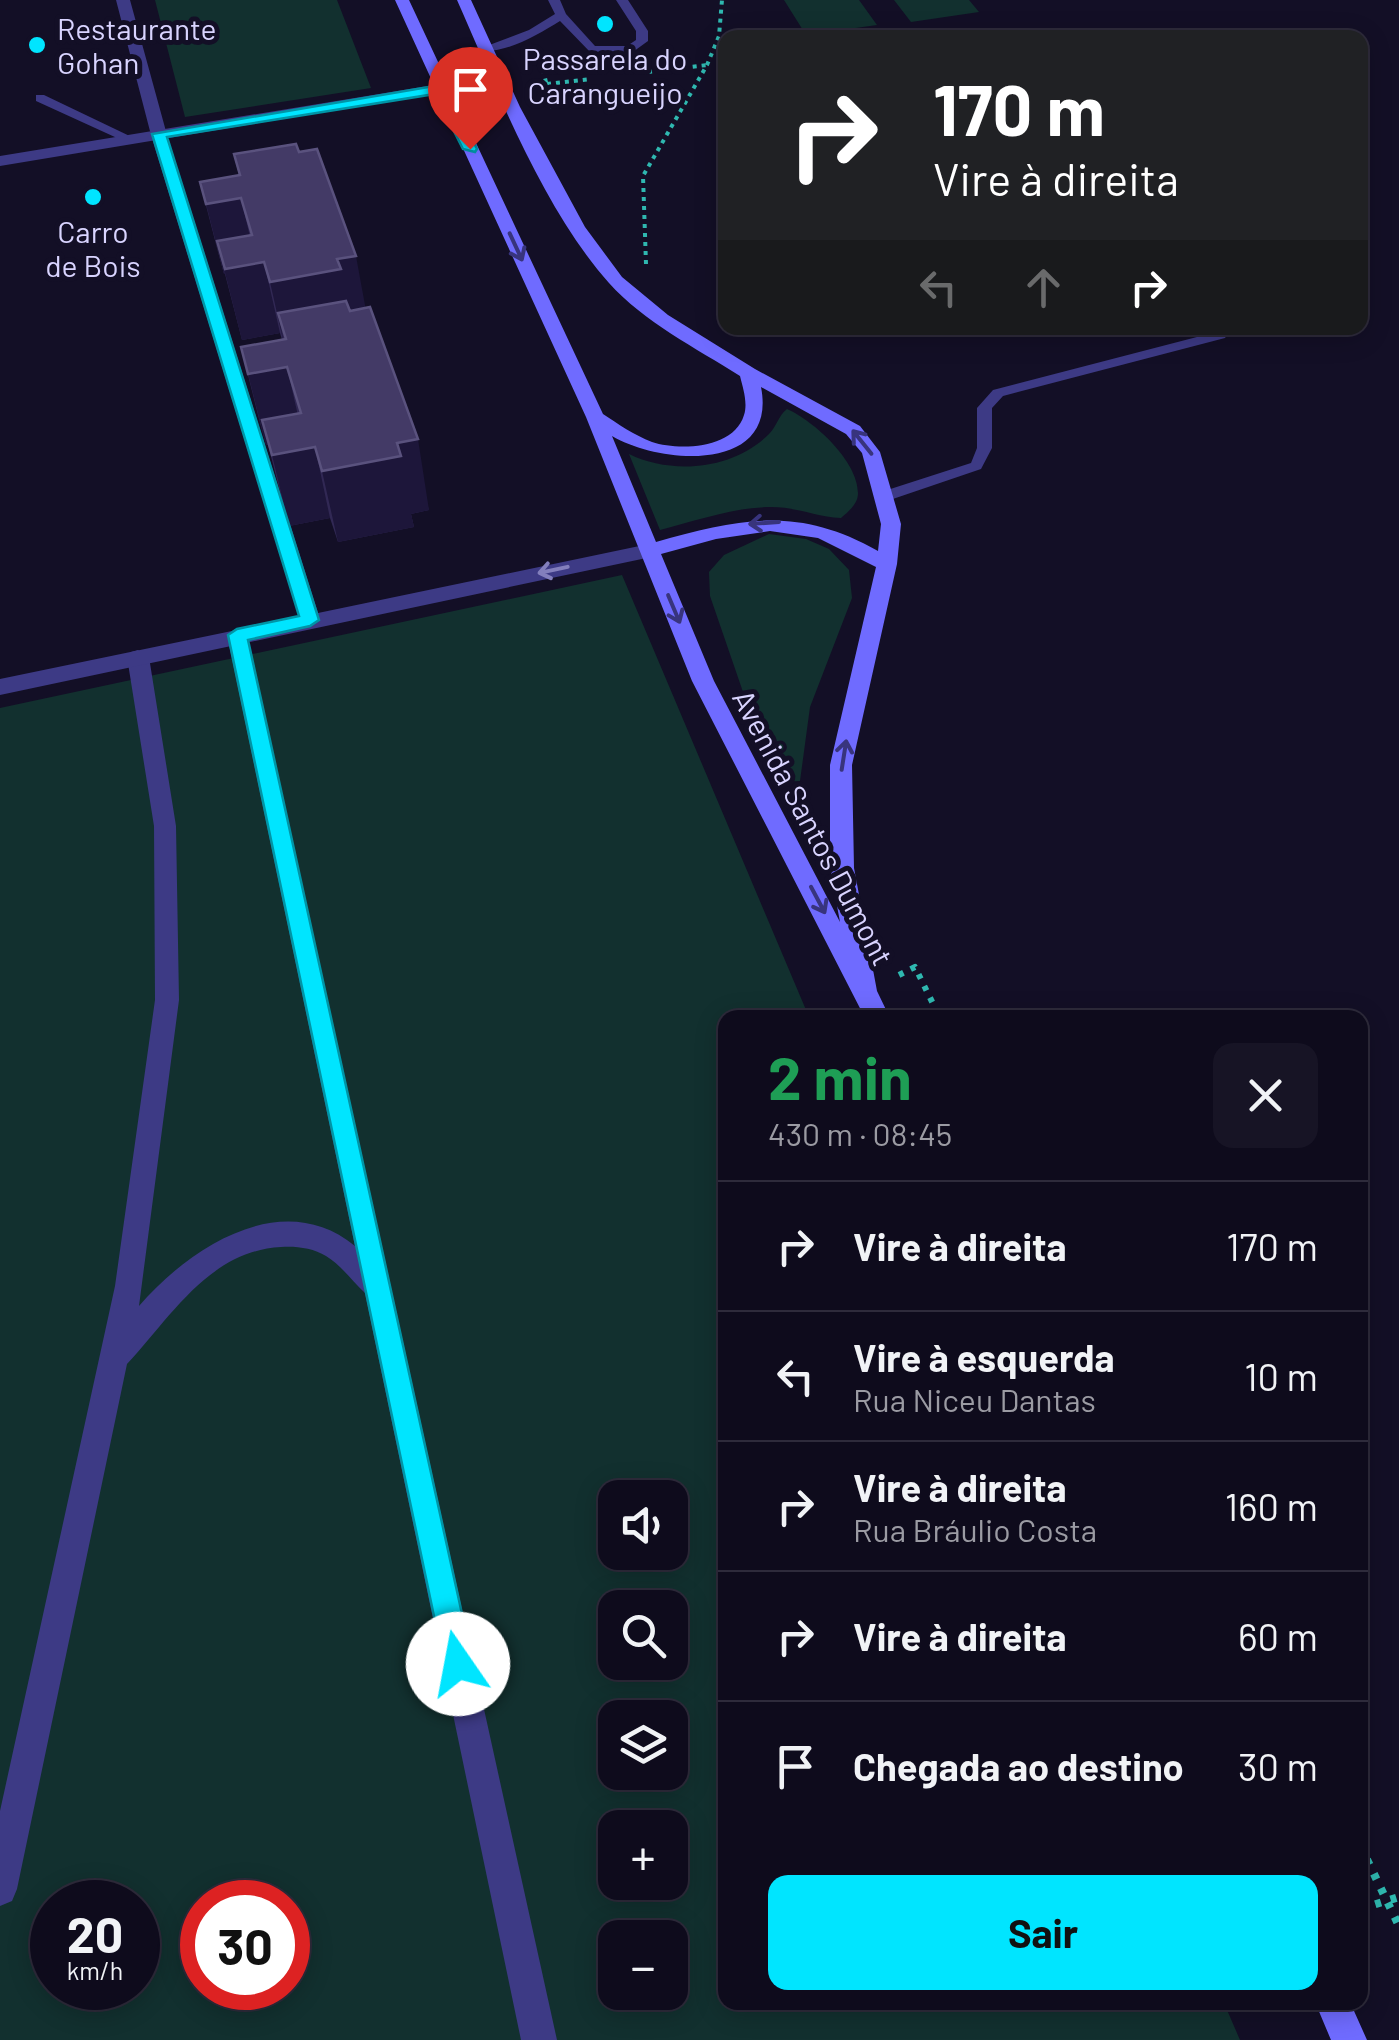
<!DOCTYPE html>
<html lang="pt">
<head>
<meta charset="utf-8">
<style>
  :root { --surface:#0e0b1c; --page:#171425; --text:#f1f3f6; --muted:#9b9ba3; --line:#2e2b3b; --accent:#00e5ff }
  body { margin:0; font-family:Barlow,sans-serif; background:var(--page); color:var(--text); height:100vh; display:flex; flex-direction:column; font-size:38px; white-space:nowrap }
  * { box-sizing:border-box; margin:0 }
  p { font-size:32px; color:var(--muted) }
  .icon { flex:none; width:55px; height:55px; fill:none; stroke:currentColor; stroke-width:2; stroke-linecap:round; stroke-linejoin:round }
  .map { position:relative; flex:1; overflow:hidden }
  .drawer { position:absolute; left:718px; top:1010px; width:650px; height:1000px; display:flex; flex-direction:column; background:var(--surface); border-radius:20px; box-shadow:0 5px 25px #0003,0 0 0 2px var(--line) }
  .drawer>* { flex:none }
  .top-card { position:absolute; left:718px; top:30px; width:650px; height:305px; border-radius:20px; box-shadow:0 5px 25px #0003,0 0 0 2px var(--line); background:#202124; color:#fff; overflow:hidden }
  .buttons { position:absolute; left:598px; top:1480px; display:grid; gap:20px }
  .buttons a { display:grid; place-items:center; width:90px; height:90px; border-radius:20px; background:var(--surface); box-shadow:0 5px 25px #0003,0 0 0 2px var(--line); font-size:50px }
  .speed { position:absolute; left:30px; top:1880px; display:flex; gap:20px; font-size:50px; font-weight:700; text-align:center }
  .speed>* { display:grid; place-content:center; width:130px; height:130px; border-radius:50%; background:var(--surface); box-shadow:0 5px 25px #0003,0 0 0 2px var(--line); line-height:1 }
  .speed small { font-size:25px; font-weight:400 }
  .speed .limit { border:15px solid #d22; background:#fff; color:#111 }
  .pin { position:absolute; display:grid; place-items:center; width:85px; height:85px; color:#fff; margin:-102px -42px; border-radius:50% 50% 50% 0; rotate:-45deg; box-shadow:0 0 10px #0007 }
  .pin .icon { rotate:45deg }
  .me { position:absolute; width:110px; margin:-55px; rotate:348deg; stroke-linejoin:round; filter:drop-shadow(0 0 8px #0008) }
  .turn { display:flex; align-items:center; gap:35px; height:210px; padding:0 50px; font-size:45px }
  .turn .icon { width:130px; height:130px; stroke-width:2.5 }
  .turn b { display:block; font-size:70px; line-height:85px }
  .lanes { display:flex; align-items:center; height:95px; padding:0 50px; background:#0003; justify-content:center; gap:50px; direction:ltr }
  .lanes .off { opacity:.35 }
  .round { display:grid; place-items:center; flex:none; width:105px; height:105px; border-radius:20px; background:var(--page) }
  .head { display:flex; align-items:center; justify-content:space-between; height:170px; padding:0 50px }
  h1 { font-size:60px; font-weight:700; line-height:75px; color:#1e9e55 }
  .primary-button { display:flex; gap:20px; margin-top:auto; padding:20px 50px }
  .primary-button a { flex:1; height:115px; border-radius:20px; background:var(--accent); color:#111; font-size:40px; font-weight:700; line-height:115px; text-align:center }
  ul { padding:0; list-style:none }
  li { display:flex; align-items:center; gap:30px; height:130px; padding:0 50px; border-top:2px solid var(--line) }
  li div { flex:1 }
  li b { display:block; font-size:38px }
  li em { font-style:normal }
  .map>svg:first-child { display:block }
</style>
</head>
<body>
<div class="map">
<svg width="1399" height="2040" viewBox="0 0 1399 2040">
  <rect width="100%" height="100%" fill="#130f26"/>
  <!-- green -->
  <path fill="#12302f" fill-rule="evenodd" d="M155 0H337L371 88 185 117Z
    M784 0H859L877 25 806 35Z
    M894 0H969L979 12 911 22Z
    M787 409C814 421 858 461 858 493 858 504 849 511 841 518 817 517 797 507 771 507 735 507 695 521 660 530L629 454C672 475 733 470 769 434 777 426 778 416 787 409Z
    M769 534 806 539 829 549 849 570 852 598 810 707 800 781 774 782 710 596 709 572 724 555Z
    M622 575 809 1017 725 1018V2002L1224 2003 1240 2040H0V708ZM615 1498H670V1552H615ZM615 1608H670V1662H615ZM615 1718H670V1772H615ZM615 1828H670V1882H615ZM52 1902H138V1988H52ZM202 1902H288V1988H202ZM615 1938H670V1992H615Z"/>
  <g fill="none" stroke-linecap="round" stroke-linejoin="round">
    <!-- path-far2 -->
    <path stroke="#2fb8b0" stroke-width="4" stroke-dasharray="4 5" stroke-linecap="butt" d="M541 61 552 108
      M648 72 707 65
      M547 84 591 79
      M646 264 643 176 707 65 719 36 722 0"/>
    <!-- path-far1 -->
    <path stroke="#2fb8b0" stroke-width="6" stroke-dasharray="5 8" stroke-linecap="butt" d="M899 975 915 967 940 1018"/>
    <!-- path -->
    <path stroke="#2fb8b0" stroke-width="8" stroke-dasharray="6 10" stroke-linecap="butt" d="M1360 1845 1399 1926
      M1360 1909 1399 1897"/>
    <!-- service -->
    <path fill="#3d3a85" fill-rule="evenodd" d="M548 0H560L566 14 595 46H627L636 40V31L616 0H628L648 31V41L630 54H592L560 21C539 34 509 52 484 51V47L529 30 555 14Z
      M36 95H44L138 140 128 143 36 101Z
      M1220 331 1227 335 1225 338 1003 396 992 408V448L981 469 884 502 876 497 878 493 971 463 977 448V408L993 390Z"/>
    <!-- minor -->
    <path fill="#3d3a85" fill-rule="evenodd" d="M440 84 448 89 445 92 0 166V156Z
      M237 628 247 635 557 2040H521L365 1293C352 1281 341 1265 326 1256 313 1248 296 1246 281 1247 209 1251 171 1317 127 1364L17 1889 12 1901 0 1906V1811L115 1286 155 1000 154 826 127 657 131 652 138 650 149 657 176 826 179 1000 139 1306C189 1248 282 1186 355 1246L227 635Z"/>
    <!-- tertiary -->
    <path fill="#3d3a85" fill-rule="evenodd" d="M116 0H130L167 135 318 613 649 544 656 546V556L0 695V679L299 617 151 135Z"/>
    <!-- secondary -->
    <path fill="#6f6bff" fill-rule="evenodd" d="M395 0H409L603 414C618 424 634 435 652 442 679 451 734 449 744 415 748 403 743 388 740 376 696 348 644 322 609 283 543 209 497 90 457 0H471L520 107 585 227 622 277 668 315 755 369 860 426 880 452 901 524 897 564 852 765 854 868 877 991 890 1018H865L692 681 586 417ZM761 387 846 434 862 453 881 524 878 551C798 506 741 518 656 542L612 436C661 465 778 473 761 387ZM770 531 818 538 876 567 830 765V868L840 922 714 681 661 554 716 539Z
      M1315 2002H1350L1367 2040H1331Z"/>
  </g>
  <!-- wall -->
  <path fill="#312854" d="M234 154 365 308 429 510 411 514 414 527 338 542 330 518 289 526 268 445H266L259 419 241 347 282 340 280 333 242 340 225 274H224L218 252 200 182 239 176Z"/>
  <!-- shaded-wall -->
  <path fill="#1d163a" d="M241 198 256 263 264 262 280 333 242 340 217 241 225 274H224L206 204Z
    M356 256 369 327 278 313 286 353 270 282 337 259Z
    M287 367 303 438 266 445 248 374Z
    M418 439 429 510 411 514 414 527 338 542 322 471 397 443Z
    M315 447 330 518 289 526 272 455Z"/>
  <!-- building -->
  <path fill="#433a66" stroke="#5a527e" stroke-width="2.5" d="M296 144 299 152 317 149 356 256 337 259 341 269 270 282 264 262 225 269 217 241 252 235 241 198 206 204 200 182 240 175 234 154Z
    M346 301 350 311 370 307 418 439 397 443 401 456 322 471 315 447 272 455 262 420 301 413 287 367 248 374 241 347 286 339 278 313Z"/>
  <!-- one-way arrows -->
  <defs><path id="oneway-shaft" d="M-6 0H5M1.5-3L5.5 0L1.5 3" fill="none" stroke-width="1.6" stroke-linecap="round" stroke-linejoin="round" transform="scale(2.5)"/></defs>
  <g stroke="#38347d">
    <use href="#oneway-shaft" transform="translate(516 247) rotate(65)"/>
    <use href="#oneway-shaft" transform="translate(862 442) rotate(-129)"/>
    <use href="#oneway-shaft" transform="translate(764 523) rotate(176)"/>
    <use href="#oneway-shaft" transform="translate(674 609) rotate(67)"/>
    <use href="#oneway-shaft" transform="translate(844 755) rotate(-81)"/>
    <use href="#oneway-shaft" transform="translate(818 900) rotate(62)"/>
  </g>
  <use stroke="#837fbc" href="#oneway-shaft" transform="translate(553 570) rotate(168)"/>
  <!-- route -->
  <path fill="#00e5ff" stroke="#0095a6" stroke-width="2.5" d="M440 85 447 89 477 149 475 152 463 149 435 94 167 137 319 620 310 626 248 640 473 1664 469 1674 458 1678 448 1674 444 1664 228 635 237 629 299 616 152 134Z"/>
  <!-- markers -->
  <g fill="#00e5ff" stroke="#130f26" stroke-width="4">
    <circle cx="605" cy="24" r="10"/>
    <circle cx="37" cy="45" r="10"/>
    <circle cx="93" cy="197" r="10"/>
  </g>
  <g text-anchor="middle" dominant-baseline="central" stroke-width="10" stroke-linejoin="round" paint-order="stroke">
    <!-- far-poi labels -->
    <g font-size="30" fill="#d9d4ff" stroke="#130f26">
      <text x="57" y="28" text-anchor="start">Restaurante<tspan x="57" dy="34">Gohan</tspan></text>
      <text x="605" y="58">Passarela do<tspan x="605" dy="34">Carangueijo</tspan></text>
      <text x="93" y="231">Carro<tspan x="93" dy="34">de Bois</tspan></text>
    </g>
    <!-- far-street labels -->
    <g font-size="30" fill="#d9d4ff" stroke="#130f26">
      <text transform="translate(814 827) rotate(62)">Avenida Santos Dumont</text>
    </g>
  </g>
</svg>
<div class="buttons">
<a><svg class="icon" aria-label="sound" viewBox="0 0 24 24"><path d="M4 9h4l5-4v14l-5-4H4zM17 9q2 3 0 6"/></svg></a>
<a><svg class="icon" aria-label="search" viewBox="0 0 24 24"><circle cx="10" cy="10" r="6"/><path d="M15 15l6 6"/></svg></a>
<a><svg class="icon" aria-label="layers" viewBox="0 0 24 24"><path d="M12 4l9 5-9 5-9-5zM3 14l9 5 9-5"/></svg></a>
<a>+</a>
<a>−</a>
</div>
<div class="speed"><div>20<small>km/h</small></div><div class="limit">30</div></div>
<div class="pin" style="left:470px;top:149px;background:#d93025"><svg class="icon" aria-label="arrive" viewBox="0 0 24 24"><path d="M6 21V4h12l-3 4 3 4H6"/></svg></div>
<svg class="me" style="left:458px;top:1664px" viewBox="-20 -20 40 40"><circle r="19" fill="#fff"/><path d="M0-13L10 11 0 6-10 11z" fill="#00e5ff"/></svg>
<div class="top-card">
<div class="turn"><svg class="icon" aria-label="right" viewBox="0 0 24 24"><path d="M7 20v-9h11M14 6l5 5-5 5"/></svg><div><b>170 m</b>Vire à direita</div></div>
<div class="lanes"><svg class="icon off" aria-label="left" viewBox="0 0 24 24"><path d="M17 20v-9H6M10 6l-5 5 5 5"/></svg><svg class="icon off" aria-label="ahead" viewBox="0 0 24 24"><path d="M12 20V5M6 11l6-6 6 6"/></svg><svg class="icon" aria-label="right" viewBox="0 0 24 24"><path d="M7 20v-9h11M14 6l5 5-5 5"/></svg></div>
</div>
<section class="drawer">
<div class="head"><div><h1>2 min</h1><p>430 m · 08:45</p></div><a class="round"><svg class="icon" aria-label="close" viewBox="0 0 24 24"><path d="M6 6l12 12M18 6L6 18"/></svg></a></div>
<ul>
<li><svg class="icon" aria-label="right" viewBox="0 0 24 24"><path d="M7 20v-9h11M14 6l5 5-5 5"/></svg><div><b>Vire à direita</b></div><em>170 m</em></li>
<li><svg class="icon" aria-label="left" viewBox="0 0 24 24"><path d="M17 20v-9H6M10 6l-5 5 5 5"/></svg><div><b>Vire à esquerda</b><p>Rua Niceu Dantas</p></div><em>10 m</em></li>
<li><svg class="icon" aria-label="right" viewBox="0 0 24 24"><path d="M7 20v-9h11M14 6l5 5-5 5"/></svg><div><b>Vire à direita</b><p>Rua Bráulio Costa</p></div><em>160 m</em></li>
<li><svg class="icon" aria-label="right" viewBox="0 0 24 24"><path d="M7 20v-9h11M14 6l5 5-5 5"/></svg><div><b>Vire à direita</b></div><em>60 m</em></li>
<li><svg class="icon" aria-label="arrive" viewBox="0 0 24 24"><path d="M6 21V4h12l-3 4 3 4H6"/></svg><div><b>Chegada ao destino</b></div><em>30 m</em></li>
</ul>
<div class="primary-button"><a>Sair</a></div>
</section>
</div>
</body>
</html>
